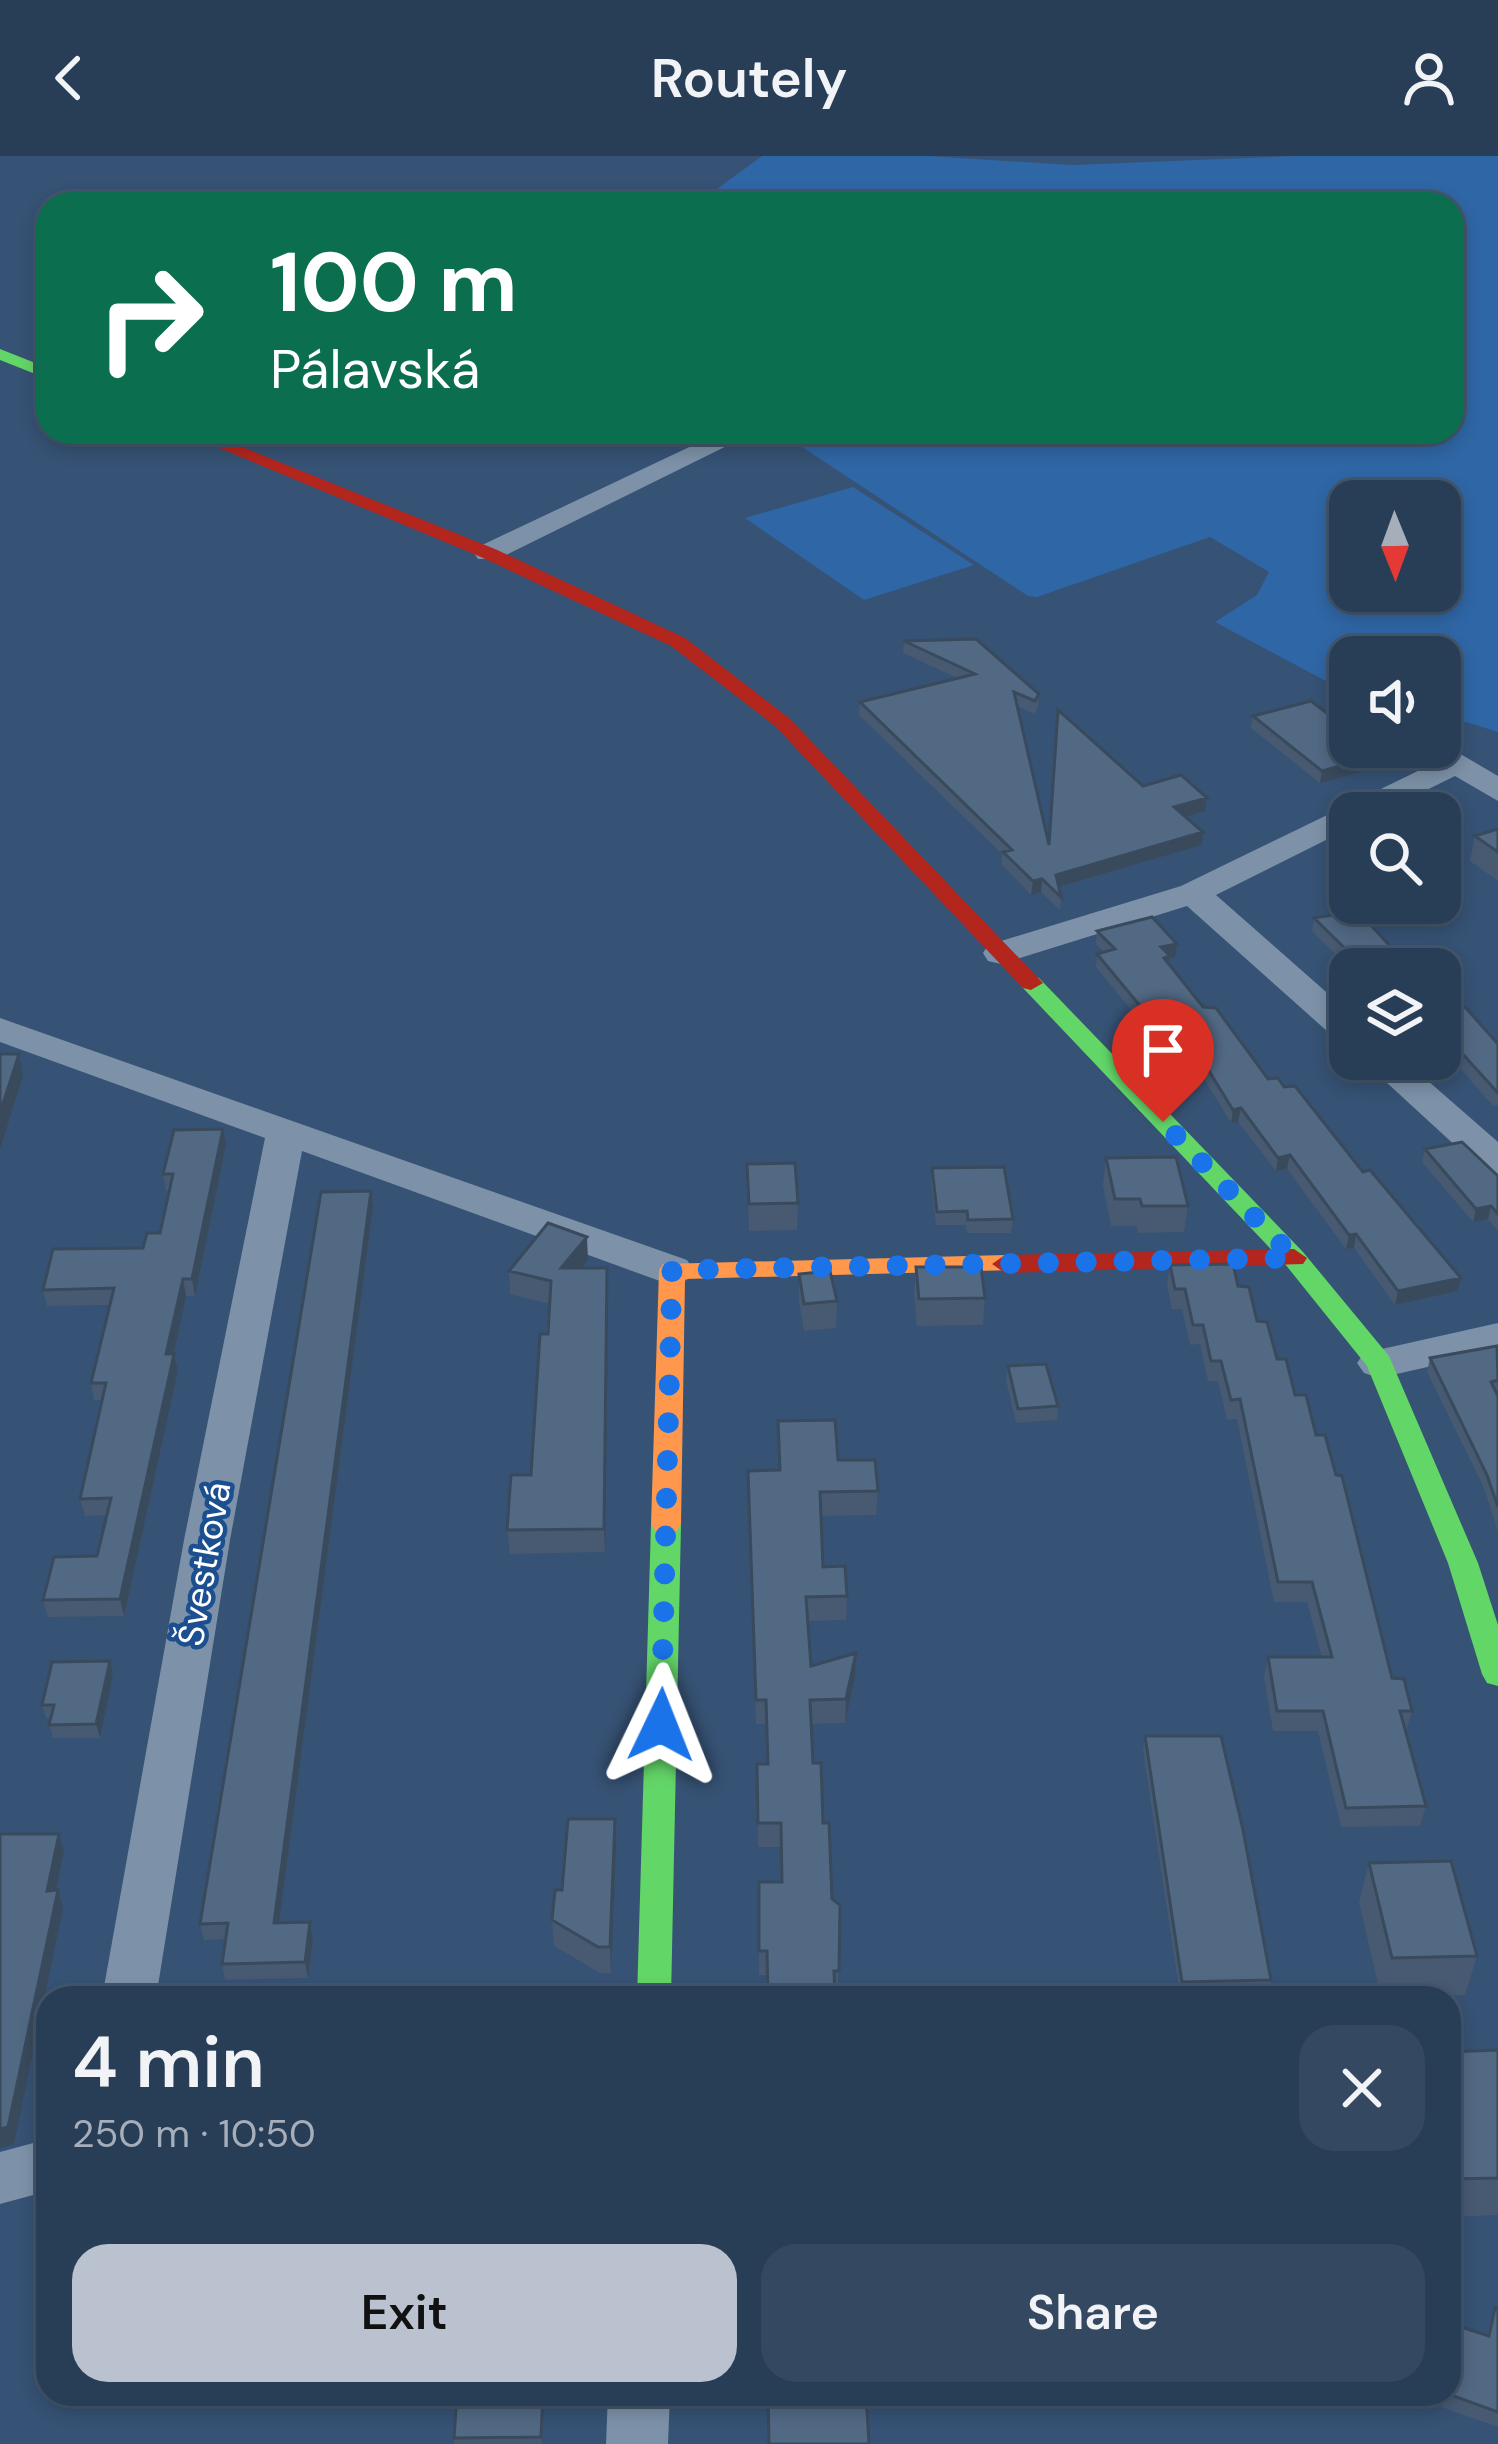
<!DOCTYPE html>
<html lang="en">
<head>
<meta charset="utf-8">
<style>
  :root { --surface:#283e57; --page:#344961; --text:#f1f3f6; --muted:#a5aeba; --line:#44576d; --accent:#b9c2ce }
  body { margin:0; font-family:"DM Sans",sans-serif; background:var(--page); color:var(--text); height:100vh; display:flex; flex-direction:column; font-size:45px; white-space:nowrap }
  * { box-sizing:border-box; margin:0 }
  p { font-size:39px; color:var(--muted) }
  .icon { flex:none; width:66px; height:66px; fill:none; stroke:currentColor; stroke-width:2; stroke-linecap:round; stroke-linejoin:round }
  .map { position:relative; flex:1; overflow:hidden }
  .panel { position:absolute; left:36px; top:1830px; width:1425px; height:420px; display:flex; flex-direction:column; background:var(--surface); border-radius:36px; box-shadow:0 6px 18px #0003,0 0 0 3px var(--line) }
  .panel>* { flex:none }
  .banner { position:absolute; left:36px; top:36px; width:1428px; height:252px; border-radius:36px; box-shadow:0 6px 18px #0003,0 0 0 3px var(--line); background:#0b6e4f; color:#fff; overflow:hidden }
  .needle { width:78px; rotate:179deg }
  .fabs { position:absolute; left:1329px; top:324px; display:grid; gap:24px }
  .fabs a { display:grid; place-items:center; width:132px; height:132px; border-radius:24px; background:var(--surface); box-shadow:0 6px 18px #0003,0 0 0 3px var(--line); font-size:60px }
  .pin { position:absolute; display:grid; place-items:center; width:102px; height:102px; color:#fff; margin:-123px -51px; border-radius:50% 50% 50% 0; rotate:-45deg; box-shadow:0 0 12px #0007 }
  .pin .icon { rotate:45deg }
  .me { position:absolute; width:132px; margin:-66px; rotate:2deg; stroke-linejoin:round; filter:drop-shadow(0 0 9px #0008) }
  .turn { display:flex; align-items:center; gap:42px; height:252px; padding:0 36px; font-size:54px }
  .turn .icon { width:156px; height:156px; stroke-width:2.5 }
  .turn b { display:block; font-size:84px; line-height:102px }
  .round { display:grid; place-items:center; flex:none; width:126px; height:126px; border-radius:36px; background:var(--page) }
  .headline { display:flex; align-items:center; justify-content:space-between; height:204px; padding:0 36px }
  h1 { font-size:72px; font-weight:600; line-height:90px }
  .primary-button { display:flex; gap:24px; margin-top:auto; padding:24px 36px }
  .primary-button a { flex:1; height:138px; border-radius:36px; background:var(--accent); color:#111; font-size:48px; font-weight:600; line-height:138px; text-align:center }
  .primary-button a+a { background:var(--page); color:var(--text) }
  header { display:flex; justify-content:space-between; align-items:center; height:156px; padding:0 36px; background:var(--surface); font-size:54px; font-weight:600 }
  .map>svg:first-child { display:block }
</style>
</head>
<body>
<header><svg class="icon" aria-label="back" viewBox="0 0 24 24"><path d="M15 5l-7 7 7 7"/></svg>Routely<svg class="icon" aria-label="person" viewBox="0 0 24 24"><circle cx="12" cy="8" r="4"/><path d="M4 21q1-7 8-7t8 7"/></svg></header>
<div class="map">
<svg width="1498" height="2288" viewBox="0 0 1498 2288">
  <rect width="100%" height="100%" fill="#365274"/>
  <!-- green -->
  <path fill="#2f66a5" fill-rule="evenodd" d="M762 0H928L1072 9 1294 0H1498V576L1466 566 1440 577V501H1350V538L1215 466 1257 439 1269 416 1210 381 1037 441 1028 440 802 291 836 276H1452V48H467L717 33ZM1350 345H1440V435H1350Z
    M853 331 974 409 864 444 745 362Z"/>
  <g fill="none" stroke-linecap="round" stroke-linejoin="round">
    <!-- street -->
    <path fill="#7d92a8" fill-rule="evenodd" d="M721 276H755L498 403H478L474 397 478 391Z
      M1457 596 1498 620V645L1455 620 1380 657H1350V672L1216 739 1350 857V887L1337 884 1187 750 1001 808 988 805 983 797 988 789 1181 730Z
      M0 862 687 1104 693 1114 687 1124 672 1128 657 1124 302 995 230 1384 156 1842H102L184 1384 265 982 0 886Z
      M1361 903H1403L1498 986V1019L1484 1016Z
      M1498 1167V1195L1379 1222 1364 1217 1357 1207 1364 1197Z
      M48 1983V2035L0 2048V1996Z
      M608 2238H670L668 2288H606Z"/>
    <!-- fast -->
    <path fill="#63d668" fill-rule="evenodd" d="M0 193 48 212V223L0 204Z
      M1031 820 1039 822 1303 1096 1389 1200 1478 1407 1498 1469V1530L1487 1527 1482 1518 1448 1407 1367 1210 1285 1108 1023 832 1019 827 1023 822Z
      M666 1357 676 1360 681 1368 671 1842H637L651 1368 656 1360Z"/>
    <!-- slow -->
    <path fill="#ff974d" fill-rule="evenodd" d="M1005 1099 1014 1102 1018 1108 1014 1114 685 1123 681 1368 676 1376H656L651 1368 659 1114 663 1108Z"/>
    <!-- jam -->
    <path fill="#b3261e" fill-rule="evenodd" d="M181 276H205L495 393 685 482 789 562 1043 827 1031 834 1023 832 775 570 671 490 481 401Z
      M1294 1093 1307 1102 1303 1108 1005 1117 992 1108 1005 1099Z"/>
  </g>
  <!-- wall -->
  <path fill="#475a72" d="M904 485 1039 538 1038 551 1034 558 1017 550 1049 688 1143 630 1207 642 1205 655 1185 660 1202 689 1059 731 1061 741 1060 754 1041 736 1031 739 1002 709V698L859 559 860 546 957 522 903 497Z
    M1253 560 1381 599 1379 611 1320 627 1251 572Z
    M1498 673V725L1470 705 1475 680Z
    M1314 762 1411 813H1350L1312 775Z
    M1097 775 1175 801 1169 802V807L1203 851 1268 923 1284 931 1461 1122 1458 1135 1395 1149 1354 1092 1346 1093 1287 1013 1276 1015 1238 966 1231 967 1204 923 1197 924 1176 891 1163 893 1096 811 1097 798 1104 796 1096 788Z
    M1440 857 1498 888V949L1493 950 1440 889Z
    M226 989 195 1140H186L173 1198 178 1215 124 1460 48 1461 43 1444 97 1400 107 1359 85 1360 80 1343 103 1244H94L91 1227 110 1149 47 1150 43 1134 143 1092 160 1077 169 1035H166L163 1018Z
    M1425 993 1498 1020V1075L1488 1063 1473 1066 1422 1006Z
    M1106 1002 1188 1050 1184 1076 1138 1077 1137 1070H1111L1103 1029Z
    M747 1008 798 1047 797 1074 749 1075Z
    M932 1012 1013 1063 1011 1077H967L966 1069H936L931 1026Z
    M373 1051 279 1767 310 1766 313 1783 308 1822 225 1824 222 1808 225 1783 204 1784 200 1768Z
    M588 1104 581 1112 608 1135 605 1396 510 1398 507 1374 531 1319 549 1148 510 1138 509 1115Z
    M1170 1109 1238 1130 1316 1279 1392 1522 1412 1555 1406 1575 1426 1650 1420 1670 1341 1671 1318 1575H1273L1264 1521 1268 1501H1322L1307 1446H1274L1237 1263 1227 1264 1218 1225H1208L1200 1188 1190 1189 1182 1153H1172L1167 1129Z
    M916 1111 985 1142 983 1169 917 1170 914 1138Z
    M799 1118 837 1145 836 1172 804 1175 799 1145Z
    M1498 1193 1497 1238 1498 1376 1484 1332 1427 1216 1430 1202Z
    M1008 1210 1058 1250 1057 1264 1016 1267 1006 1224Z
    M778 1265 838 1304 878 1335 876 1359 821 1360 823 1411 847 1440 846 1464 808 1465 811 1510 855 1521 845 1567 812 1568 813 1607 823 1667 832 1743 840 1749 838 1839 767 1819H759V1726H781V1691H758L757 1608H767L766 1568H756L748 1339 779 1314Z
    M110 1505 113 1519 100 1582H53L49 1569 50 1562H46L42 1549Z
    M1145 1580 1271 1824 1268 1838 1180 1839 1143 1594Z
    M615 1663 616 1690 611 1817H600L554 1790 552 1764 562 1734Z
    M1369 1707 1477 1800 1465 1839 1381 1841 1359 1746Z
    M1498 1894V2059L1449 2061V1896Z
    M1495 2152 1498 2153V2271L1441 2251 1443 2238H1449V2206L1453 2183 1458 2170 1487 2179Z
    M545 2238 542 2288H454V2282Z
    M768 2238H877V2243Z"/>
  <!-- shaded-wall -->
  <path fill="#394a5c" d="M1381 599 1379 611 1320 627 1322 615Z
    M1207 642 1205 655 1173 664 1174 651Z
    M1203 676 1202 689 1055 732 1056 719Z
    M1042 723 1041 736 1031 739 1033 725Z
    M1177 788 1175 801 1169 802 1168 813 1161 791Z
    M1178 878 1176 891 1163 893 1165 880Z
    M19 898 23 919 0 993V957Z
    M1206 910 1204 923 1197 924 1199 911Z
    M1241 952 1238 966 1231 967 1233 954Z
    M223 973 226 989 195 1140 192 1123Z
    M1290 999 1287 1013 1276 1015 1278 1002Z
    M371 1035 373 1051 277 1783 274 1767Z
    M1491 1050 1488 1063 1473 1066 1476 1053Z
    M1356 1078 1354 1092 1346 1093 1349 1079Z
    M587 1081 588 1104 562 1136 561 1112Z
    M607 1112 608 1135 605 1396 604 1373Z
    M1461 1122 1458 1135 1395 1149 1398 1135Z
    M183 1123 186 1140 170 1215 166 1198Z
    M174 1198 178 1215 124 1460 120 1443Z
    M856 1497 855 1521 845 1567 846 1543Z
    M110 1505 113 1519 100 1582 96 1568Z
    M615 1663 616 1690 611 1817 610 1791Z
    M59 1678 64 1695 52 1752 47 1735Z
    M58 1734 63 1752 14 1988 0 1992V1973Z
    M310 1766 313 1783 308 1822 305 1806Z
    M543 2238H545L541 2288V2281Z"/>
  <!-- building -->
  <path fill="#526984" stroke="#394a5c" stroke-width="3" d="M976 483 1039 538 1035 545 1014 536 1049 689 1058 554 1143 630 1181 619 1207 642 1174 651 1203 676 1056 719 1061 741 1042 723 1033 725 1003 696 1012 694 860 546 975 518 904 485Z
    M1311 545 1350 575V591H1371L1381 599 1322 615 1253 560Z
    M1498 673V696L1475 680Z
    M1358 755 1411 813H1366L1314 762Z
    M1152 761 1177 788 1161 791 1170 800 1164 802 1203 851 1216 852 1268 923 1278 922 1284 931 1295 930 1363 1016 1370 1014 1461 1122 1398 1135 1356 1078 1349 1079 1290 999 1278 1002 1241 952 1233 954 1206 910 1199 911 1178 878 1165 880 1097 798 1115 793 1097 775Z
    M1465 851 1498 888V937L1440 873V857Z
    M0 898H19L0 957Z
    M223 973 192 1123H183L166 1198H174L120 1443 43 1444 54 1401 97 1400 111 1342 80 1343 106 1227H91L114 1132 43 1134 53 1093 143 1092 147 1077H160L173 1018H163L174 974Z
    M1462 986 1498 1020V1058L1491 1050 1476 1053 1425 993Z
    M1176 1001 1188 1050H1142L1140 1043H1115L1106 1002Z
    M795 1007 798 1047 749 1048 747 1008Z
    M1004 1011 1013 1063 968 1064 967 1055 937 1056 932 1012Z
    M371 1035 274 1767 310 1766 305 1806 222 1808 228 1767 200 1768 321 1036Z
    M548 1067 587 1081 561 1112H607L604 1373 507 1374 511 1319H531L540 1178H548L551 1125 509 1115Z
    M1233 1108 1238 1130 1249 1131 1257 1165 1267 1166 1277 1203H1286L1295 1239H1306L1316 1279H1325L1336 1319 1342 1320 1392 1522 1404 1523 1412 1555H1400L1426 1650 1346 1652 1323 1555H1277L1268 1501H1332L1312 1426H1278L1240 1243 1231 1244 1221 1205H1211L1203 1169H1193L1185 1133H1175L1170 1109Z
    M916 1111H981L985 1142 919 1143Z
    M830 1115 837 1145 804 1148 799 1118Z
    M1497 1190 1498 1224 1491 1226 1498 1240V1351L1487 1319 1430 1202Z
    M1046 1208 1058 1250 1018 1253 1008 1210Z
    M835 1264 838 1304H875L878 1335 820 1336 823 1411 845 1410 847 1440 806 1441 811 1510 856 1497 846 1543 810 1544 813 1607H821L823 1667H829L832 1743 840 1749 839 1815H834L835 1842H768L767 1795H759V1726H782L781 1667H758L757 1608H768L766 1544H756L748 1315 780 1314 778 1265Z
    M110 1505 96 1568 49 1569 54 1549H42L52 1506Z
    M1145 1580H1221L1243 1674 1271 1824 1182 1826Z
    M568 1663H615L610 1791H598L552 1764 555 1734H562Z
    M0 1678H59L47 1735 58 1734 8 1971 0 1973Z
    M1451 1705 1477 1800 1392 1802 1369 1707Z
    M1498 1894V2022L1449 2023V1896Z
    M1495 2152 1498 2153V2256L1448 2238 1449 2220 1458 2170 1489 2180Z
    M457 2238H543L541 2281 454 2282Z
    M768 2238H866L869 2288H769Z"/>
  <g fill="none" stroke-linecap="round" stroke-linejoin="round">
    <!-- route -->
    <path stroke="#1a73e8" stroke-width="21" stroke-dasharray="0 37.8" d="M661 1569 672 1114 1294 1102 1163 966"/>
  </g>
  <g text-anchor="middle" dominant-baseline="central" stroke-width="9" stroke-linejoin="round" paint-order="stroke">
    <!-- street labels -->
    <g font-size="36" fill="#fff" stroke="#1b4f8f">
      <text transform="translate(204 1408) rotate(-80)">Švestková</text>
    </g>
  </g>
</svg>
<div class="fabs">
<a><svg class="needle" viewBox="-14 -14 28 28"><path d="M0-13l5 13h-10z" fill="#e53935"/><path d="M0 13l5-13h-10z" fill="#a5aeba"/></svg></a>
<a><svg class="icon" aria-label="sound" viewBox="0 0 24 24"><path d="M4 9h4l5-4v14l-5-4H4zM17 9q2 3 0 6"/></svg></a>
<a><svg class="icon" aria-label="search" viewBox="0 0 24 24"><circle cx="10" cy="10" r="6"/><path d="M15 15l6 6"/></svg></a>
<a><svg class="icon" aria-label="layers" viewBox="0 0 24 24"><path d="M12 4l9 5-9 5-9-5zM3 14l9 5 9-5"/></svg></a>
</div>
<div class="pin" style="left:1163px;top:966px;background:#d93025"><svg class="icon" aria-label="arrive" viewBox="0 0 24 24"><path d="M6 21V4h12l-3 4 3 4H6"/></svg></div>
<svg class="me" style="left:661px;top:1569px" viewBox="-20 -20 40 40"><path d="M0-17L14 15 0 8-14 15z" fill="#1a73e8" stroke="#fff" stroke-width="4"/></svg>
<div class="banner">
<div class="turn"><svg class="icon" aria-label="right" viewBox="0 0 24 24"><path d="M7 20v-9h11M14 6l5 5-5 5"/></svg><div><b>100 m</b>Pálavská</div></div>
</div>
<section class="panel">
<div class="headline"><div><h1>4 min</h1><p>250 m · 10:50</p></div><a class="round"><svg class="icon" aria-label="close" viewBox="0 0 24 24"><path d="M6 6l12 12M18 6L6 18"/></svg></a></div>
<div class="primary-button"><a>Exit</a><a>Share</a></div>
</section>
</div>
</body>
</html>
